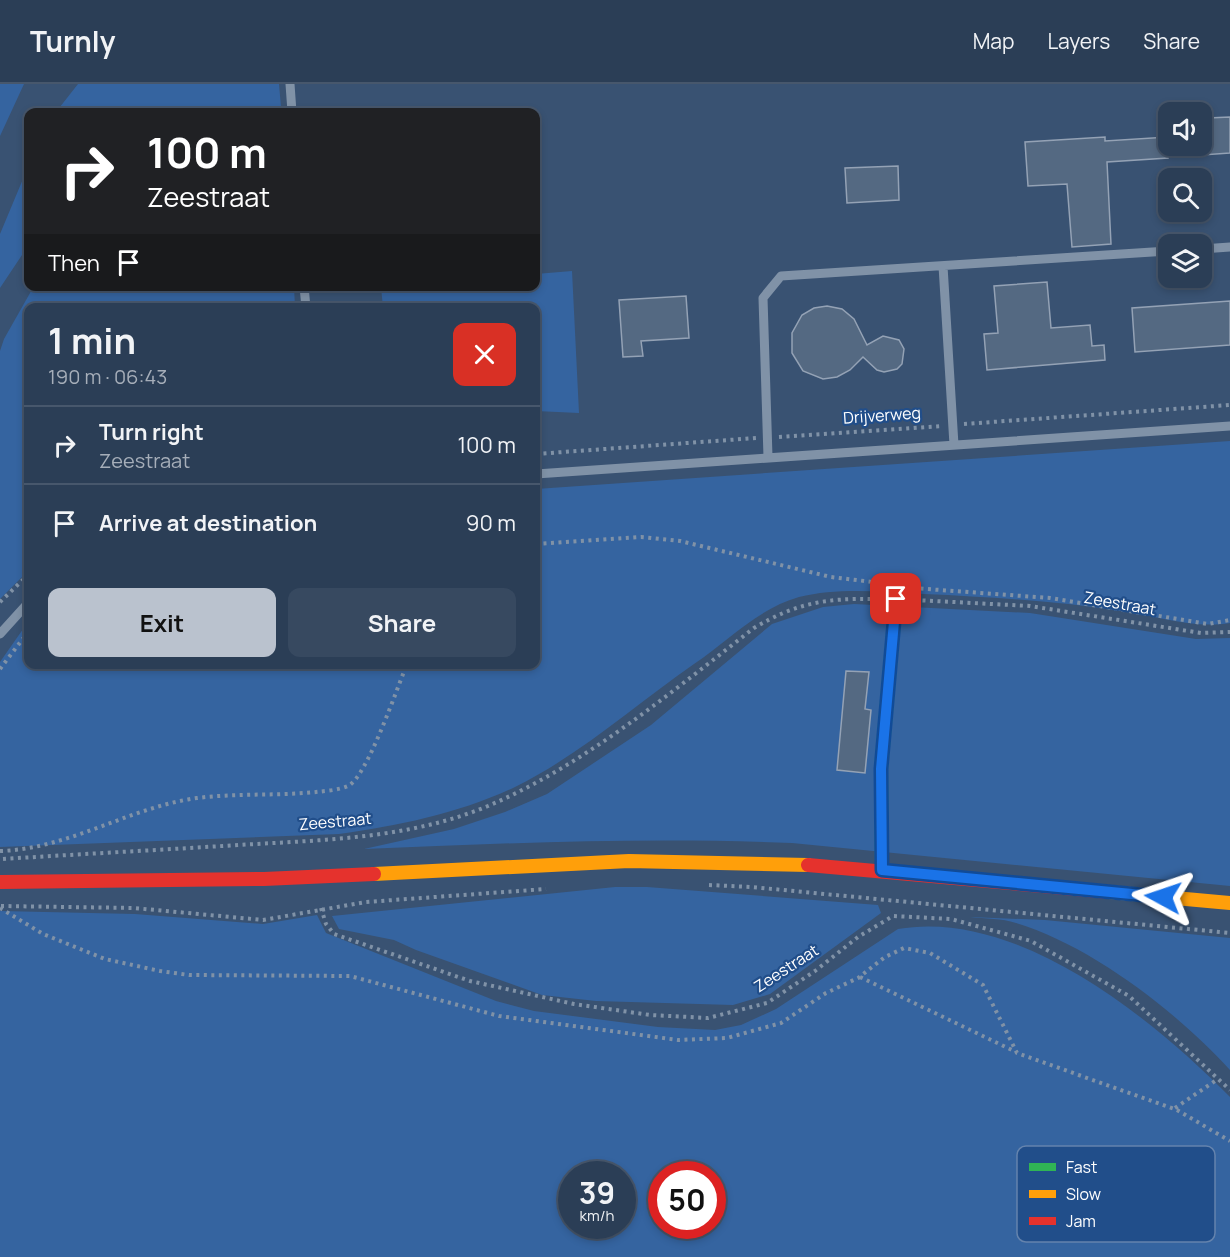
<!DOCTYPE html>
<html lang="en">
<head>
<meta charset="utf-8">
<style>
  :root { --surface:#2b3e56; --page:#374960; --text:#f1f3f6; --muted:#a6aeb9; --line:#47576c; --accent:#bac2ce }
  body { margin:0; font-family:Manrope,sans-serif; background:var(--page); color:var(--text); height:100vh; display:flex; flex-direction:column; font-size:22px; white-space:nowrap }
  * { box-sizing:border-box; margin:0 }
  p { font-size:20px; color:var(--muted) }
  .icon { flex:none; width:33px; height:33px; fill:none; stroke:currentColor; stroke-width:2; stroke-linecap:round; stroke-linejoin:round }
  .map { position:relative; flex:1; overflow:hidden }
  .drawer { position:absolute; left:24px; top:219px; width:516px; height:366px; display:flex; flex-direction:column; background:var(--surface); border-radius:12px; box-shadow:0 3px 9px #0003,0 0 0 2px var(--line) }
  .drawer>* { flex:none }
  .hud { position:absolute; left:24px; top:24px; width:516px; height:183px; border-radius:12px; box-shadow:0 3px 9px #0003,0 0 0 2px var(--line); background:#202124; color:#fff; overflow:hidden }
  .controls { position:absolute; left:1158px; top:18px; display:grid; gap:12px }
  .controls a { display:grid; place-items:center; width:54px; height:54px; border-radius:12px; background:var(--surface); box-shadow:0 3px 9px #0003,0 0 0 2px var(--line); font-size:30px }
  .speed { position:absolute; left:558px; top:1077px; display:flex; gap:12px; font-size:30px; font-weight:700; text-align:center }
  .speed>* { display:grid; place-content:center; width:78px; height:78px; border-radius:50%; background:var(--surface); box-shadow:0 3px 9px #0003,0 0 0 2px var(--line); line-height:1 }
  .speed small { font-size:15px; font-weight:400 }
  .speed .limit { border:9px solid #d22; background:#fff; color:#111 }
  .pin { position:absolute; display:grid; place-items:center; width:51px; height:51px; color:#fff; margin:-26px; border-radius:12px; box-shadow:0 3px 9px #0006 }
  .me { position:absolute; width:66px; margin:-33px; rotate:275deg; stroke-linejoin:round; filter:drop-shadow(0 0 4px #0008) }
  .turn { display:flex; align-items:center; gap:21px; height:126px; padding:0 24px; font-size:27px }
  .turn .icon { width:78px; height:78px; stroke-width:2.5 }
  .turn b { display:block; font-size:42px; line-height:51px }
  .then { display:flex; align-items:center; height:57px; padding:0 24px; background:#0003; gap:12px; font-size:22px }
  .round { display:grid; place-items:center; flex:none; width:63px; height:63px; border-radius:12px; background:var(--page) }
  .summary { display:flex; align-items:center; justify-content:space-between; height:102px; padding:0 24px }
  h1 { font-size:36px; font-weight:700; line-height:45px }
  .action { display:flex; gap:12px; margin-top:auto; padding:12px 24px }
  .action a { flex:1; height:69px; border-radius:12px; background:var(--accent); color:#111; font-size:24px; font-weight:700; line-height:69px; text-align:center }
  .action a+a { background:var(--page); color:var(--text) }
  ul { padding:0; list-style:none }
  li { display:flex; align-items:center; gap:18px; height:78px; padding:0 24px; border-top:2px solid var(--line) }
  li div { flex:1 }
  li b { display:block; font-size:22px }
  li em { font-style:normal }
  header { display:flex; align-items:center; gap:36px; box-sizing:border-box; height:84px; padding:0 30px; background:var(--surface); border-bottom:2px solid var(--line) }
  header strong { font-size:28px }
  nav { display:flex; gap:33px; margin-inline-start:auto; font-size:21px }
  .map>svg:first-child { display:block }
</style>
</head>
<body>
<header>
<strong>Turnly</strong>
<nav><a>Map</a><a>Layers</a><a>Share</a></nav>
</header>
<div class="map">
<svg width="1230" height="1173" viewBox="0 0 1230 1173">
  <rect width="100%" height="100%" fill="#395272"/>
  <!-- green -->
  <path fill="#3564a0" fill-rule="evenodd" d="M0 0H24L0 52Z
    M78 0H279L281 23 252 28H56Z
    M28 83V162L0 204V150Z
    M572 187 579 329 536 327V224L383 223 381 203 536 202V190Z
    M34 202 294 203 295 223 28 224V487L0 515V267L4 255Z
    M1230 357V539C1193 545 1157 532 1121 527 1055 517 990 513 924 510 883 508 839 503 799 513 759 524 728 557 694 580 635 621 580 671 515 703 461 729 398 742 339 750L0 763V578L28 538V580H536V405Z
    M854 520 1030 529 1196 555 1230 554V802L792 759C649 753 506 759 364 765L454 745 505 728 547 710 651 641 772 540 823 523Z
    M615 803H647L878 821 881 829 770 910 733 921 596 917 542 911 416 866 394 856 339 845 332 832Z
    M0 827 135 830 263 840 317 831 326 849 496 917 534 927 658 943 715 946 741 941 776 925 898 845C1017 824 1152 934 1230 1013V1173H0ZM572 1090H622V1142H572ZM662 1090H712V1142H662Z
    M970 833 1045 836 1230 854V986C1177 928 1092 862 1016 839 1002 834 985 835 970 833Z"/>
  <!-- building -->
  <path fill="#546982" stroke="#94a2b5" stroke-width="1.5" d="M1230 33V69L1202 71V50H1209L1208 34Z
    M1105 53V57L1168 53V74L1107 78 1111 160 1072 163 1067 100 1028 102 1025 58Z
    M898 82 899 116 847 119 845 84Z
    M1047 198 1051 244 1090 241 1092 262 1104 261 1105 276 987 286 984 250 998 249 994 202Z
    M686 212 689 254 641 257 643 272 623 273 619 216Z
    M1230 217V261L1135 268 1132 224Z
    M827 222 842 225 854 235 867 261 883 252 899 256 904 265 902 280 897 285 884 288 877 286 863 273 850 286 837 293 823 295 803 287 792 269V249L802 231 814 224Z
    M846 587 869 588 865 625 871 626 865 689 837 686Z"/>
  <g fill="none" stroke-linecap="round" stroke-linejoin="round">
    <!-- path -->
    <path stroke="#8092a7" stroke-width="4" stroke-dasharray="3 4.5" stroke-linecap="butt" d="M964 340 1230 321
      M779 353 942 342
      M536 370 756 354
      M536 460 641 453 680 457 831 493 881 499
      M913 504 1050 514 1208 540 1230 536
      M915 516 1030 522 1201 549 1230 548
      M0 518 28 491
      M0 585 28 548
      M0 767C69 765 130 723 197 714 237 709 277 712 316 708 326 707 339 706 348 702 367 693 397 604 407 580
      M3 775C81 770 160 766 238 761 322 756 409 755 488 722 586 680 670 609 754 544 796 519 826 514 875 515
      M709 801 752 803 1230 849
      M1 822 134 824 263 836 366 818 546 805
      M0 824 43 850 105 875 160 887 189 891 350 892 499 932 678 956 727 954 781 939 826 909 858 894 885 873 904 864 930 869 983 901 1017 969 1177 1026 1230 1057
      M321 824 326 840 334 850 470 897 574 920 650 931 708 934 767 919 815 887 858 853 893 832 951 835 1031 857 1129 912 1230 1006
      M860 893 1016 968
      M1175 1024 1218 995"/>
    <!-- lane -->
    <path stroke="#8092a7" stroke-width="9" d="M290 0 292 28
      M1202 165 1230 163
      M943 182 954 361
      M304 202 306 224
      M768 373 763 214 781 192 1168 167
      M536 390 1230 342
      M0 550 28 519"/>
    <!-- fast -->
    <path stroke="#30b455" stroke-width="14" d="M882 786 881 685 896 515"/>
    <!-- slow -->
    <path stroke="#ff9f0a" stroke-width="14" d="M374 790 629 777 808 781
      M1109 808 1230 819"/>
    <!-- jam -->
    <path stroke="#e5322d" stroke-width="14" d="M808 781 1109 808
      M0 798 264 795 374 790"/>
  </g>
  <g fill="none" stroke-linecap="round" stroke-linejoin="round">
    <defs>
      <path id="route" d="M896 515 881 685 882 786 1163 813"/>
    </defs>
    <!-- route casing -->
    <use href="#route" stroke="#114b97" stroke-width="15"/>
    <!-- route -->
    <use href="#route" stroke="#1a73e8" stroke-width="10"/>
  </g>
  <g text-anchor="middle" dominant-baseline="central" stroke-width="4.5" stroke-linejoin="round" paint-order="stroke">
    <!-- street labels -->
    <g font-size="16" fill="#fff" stroke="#214e8a">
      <text transform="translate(882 331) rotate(-4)">Drijverweg</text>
      <text transform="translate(1120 519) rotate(10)">Zeestraat</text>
      <text transform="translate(335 737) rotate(-5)">Zeestraat</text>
      <text transform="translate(786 884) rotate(-33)">Zeestraat</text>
    </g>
  </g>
  <!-- legend -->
  <rect x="1017" y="1062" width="198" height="96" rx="9" fill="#214e8a" stroke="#6483ad" stroke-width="1.5"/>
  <rect x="1029" y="1079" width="27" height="8" fill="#30b455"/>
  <rect x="1029" y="1106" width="27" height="8" fill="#ff9f0a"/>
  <rect x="1029" y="1133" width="27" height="8" fill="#e5322d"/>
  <g font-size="16" fill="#fff">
    <text x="1066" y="1089">Fast</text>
    <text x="1066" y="1116">Slow</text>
    <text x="1066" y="1143">Jam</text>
  </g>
</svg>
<div class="controls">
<a><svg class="icon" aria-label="sound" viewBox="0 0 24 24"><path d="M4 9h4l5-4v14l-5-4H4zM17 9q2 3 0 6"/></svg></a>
<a><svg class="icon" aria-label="search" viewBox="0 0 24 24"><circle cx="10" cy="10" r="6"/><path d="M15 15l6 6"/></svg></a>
<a><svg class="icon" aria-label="layers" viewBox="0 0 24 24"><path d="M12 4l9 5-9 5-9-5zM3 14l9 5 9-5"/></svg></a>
</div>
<div class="speed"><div>39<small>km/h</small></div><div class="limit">50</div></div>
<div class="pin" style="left:896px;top:515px;background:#d93025"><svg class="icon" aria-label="arrive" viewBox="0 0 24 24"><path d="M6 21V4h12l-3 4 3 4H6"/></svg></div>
<svg class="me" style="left:1163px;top:813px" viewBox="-20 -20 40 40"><path d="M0-17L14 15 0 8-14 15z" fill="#1a73e8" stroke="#fff" stroke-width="4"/></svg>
<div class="hud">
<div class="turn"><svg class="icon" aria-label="right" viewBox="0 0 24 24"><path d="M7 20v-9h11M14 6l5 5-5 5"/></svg><div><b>100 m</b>Zeestraat</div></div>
<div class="then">Then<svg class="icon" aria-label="arrive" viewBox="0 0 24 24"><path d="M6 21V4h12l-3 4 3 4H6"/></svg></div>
</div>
<section class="drawer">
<div class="summary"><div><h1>1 min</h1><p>190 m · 06:43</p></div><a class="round" style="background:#d93025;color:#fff"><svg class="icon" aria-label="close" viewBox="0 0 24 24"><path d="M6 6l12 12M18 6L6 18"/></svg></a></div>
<ul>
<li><svg class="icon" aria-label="right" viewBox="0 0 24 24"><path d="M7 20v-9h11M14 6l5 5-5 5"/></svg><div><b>Turn right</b><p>Zeestraat</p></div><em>100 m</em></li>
<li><svg class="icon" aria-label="arrive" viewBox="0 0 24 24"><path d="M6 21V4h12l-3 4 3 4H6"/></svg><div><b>Arrive at destination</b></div><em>90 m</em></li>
</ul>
<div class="action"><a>Exit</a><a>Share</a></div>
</section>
</div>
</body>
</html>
